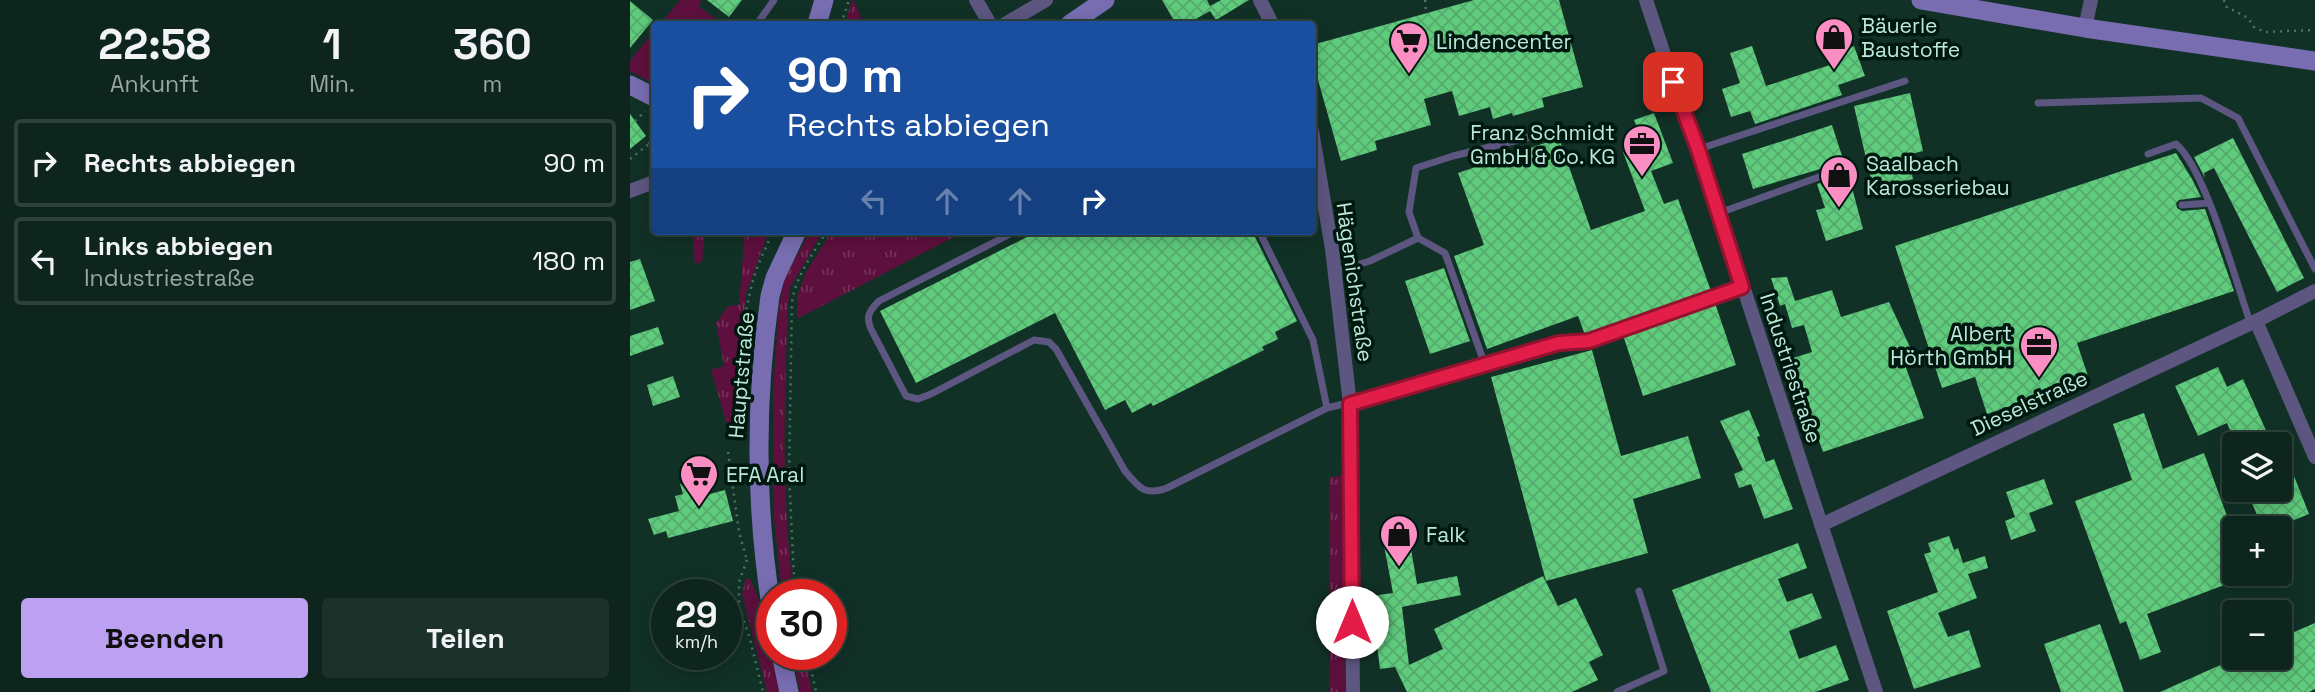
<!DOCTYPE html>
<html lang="de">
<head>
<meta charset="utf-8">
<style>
  :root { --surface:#0d251d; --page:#1b312a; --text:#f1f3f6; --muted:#9aa5a4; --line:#2d423b; --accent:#bca0f2 }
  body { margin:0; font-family:"Space Grotesk",sans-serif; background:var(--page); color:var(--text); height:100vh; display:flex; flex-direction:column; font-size:26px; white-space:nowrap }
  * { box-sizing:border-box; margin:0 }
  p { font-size:23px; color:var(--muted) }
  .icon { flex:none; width:38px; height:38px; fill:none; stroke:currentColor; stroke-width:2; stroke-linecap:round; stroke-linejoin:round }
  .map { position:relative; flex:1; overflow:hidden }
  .panel { display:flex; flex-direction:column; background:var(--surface); width:630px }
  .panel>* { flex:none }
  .guide { position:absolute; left:21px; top:21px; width:665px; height:214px; border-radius:7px; box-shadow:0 4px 18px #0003,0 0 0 2px var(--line); background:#1a4fa0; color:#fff; overflow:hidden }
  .tools { position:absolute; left:1592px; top:432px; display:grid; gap:14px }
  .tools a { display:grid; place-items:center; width:70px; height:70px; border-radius:7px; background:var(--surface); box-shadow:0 4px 18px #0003,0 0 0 2px var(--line); font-size:35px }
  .speed { position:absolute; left:21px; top:579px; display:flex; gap:14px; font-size:35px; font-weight:700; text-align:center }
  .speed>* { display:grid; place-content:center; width:91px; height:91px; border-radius:50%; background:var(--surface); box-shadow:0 4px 18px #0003,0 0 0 2px var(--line); line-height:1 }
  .speed small { font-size:18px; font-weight:400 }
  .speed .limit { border:10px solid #d22; background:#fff; color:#111 }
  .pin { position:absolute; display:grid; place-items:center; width:60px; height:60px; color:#fff; margin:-30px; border-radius:14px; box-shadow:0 4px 10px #0006 }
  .me { position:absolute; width:77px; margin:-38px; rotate:0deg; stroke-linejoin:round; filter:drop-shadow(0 0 5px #0008) }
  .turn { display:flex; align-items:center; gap:24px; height:147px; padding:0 21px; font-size:32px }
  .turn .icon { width:91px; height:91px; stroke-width:2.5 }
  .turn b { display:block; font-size:49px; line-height:60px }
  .lanes { display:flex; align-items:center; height:66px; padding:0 21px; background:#0003; justify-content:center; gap:35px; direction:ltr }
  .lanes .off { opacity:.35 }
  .eta { display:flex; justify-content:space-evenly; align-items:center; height:119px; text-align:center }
  .eta b { font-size:42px; font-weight:700; line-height:49px }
  .cta { display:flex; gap:14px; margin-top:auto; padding:14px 21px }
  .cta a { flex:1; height:80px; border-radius:7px; background:var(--accent); color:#111; font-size:28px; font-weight:700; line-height:80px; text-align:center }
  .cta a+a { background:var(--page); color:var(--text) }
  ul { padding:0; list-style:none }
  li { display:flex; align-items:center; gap:21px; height:88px; margin:0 14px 10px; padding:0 7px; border:4px solid var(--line); border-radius:7px }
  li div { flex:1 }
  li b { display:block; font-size:26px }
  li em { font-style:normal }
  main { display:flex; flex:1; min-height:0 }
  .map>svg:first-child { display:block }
</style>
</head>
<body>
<main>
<section class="panel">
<div class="eta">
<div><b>22:58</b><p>Ankunft</p></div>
<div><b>1</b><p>Min.</p></div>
<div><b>360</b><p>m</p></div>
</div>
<ul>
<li><svg class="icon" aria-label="right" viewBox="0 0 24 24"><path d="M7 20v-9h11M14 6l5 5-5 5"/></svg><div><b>Rechts abbiegen</b></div><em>90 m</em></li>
<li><svg class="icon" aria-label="left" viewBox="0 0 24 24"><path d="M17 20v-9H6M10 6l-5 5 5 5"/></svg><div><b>Links abbiegen</b><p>Industriestraße</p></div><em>180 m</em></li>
</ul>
<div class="cta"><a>Beenden</a><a>Teilen</a></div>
</section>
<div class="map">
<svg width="1685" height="692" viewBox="0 0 1685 692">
  <defs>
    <pattern id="grass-tufts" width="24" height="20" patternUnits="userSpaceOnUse" patternTransform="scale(1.75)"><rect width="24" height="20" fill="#5d103d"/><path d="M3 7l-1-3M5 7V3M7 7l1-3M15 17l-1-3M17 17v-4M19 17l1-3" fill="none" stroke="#723358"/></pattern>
    <pattern id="building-cross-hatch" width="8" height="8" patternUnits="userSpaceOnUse" patternTransform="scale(1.75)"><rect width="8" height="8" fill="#5fcb7c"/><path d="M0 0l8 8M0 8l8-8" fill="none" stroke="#55aa6d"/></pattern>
  </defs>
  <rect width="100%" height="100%" fill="#113127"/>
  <!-- grass -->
  <path fill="url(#grass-tufts)" d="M222 0H223L234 24H215Z
    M62 231H75L72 262 65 264Z
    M115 231H139L116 293 105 393 107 437 104 440 101 438 81 370 94 366 86 323 98 306 109 305Z
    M180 231H193L160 288 158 305C154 401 151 500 164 595H152L144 518 143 390 149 306 154 280Z
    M202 231H335L167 319V296L176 272Z
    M713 475 715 692H700L699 478Z
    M116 578 120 579 129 600 150 692H137L112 594Z
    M163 655H175L182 692H170Z"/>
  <!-- garden -->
  <path fill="#5d103d" d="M50 0H70L72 1 68 6 85 18 80 24H30Z
    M24 31V84L0 71V61Z"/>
  <!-- building -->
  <path fill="url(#building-cross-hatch)" d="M77 0H112L99 17Z
    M532 0H577L580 6 591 0H619L586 20 580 11 557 24H546Z
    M844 0H929L953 87 912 98 914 107 883 116 882 113 863 119 860 107 829 116 822 91 794 99 801 125 745 141 747 150 711 161 682 59V45Z
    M0 1 23 20 0 48Z
    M1122 46 1136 86 1206 63 1203 54 1224 46 1235 76 1208 85 1212 95 1125 124 1120 111 1101 117 1092 89 1110 83 1100 53Z
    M1280 93 1293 151 1278 155 1283 179 1243 189 1224 106Z
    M1024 113 1043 163 1021 171 1034 204 1048 199 1081 291 958 335H955L948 316 857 349 824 256 854 245 828 173 929 138 961 230 1015 211 993 152 1013 145 1004 120Z
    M0 114 16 136 0 149Z
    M1202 125 1214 162 1123 189 1112 154Z
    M1603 138 1674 278 1647 292 1584 168 1574 173 1575 178 1564 157Z
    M1546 153 1562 179 1571 197 1549 200 1546 203 1547 208 1552 211 1575 209 1604 291 1447 343 1459 379 1357 414 1345 377 1312 388 1265 246Z
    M1218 173 1233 229 1196 241 1186 210 1195 208 1187 184Z
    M409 231H622L667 321 645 332 648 339 632 347 634 350 523 406 521 403 502 413 495 400 475 410 425 313 286 383 250 311Z
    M10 259 25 301 0 310V262Z
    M814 268 840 341 800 354 775 281Z
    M1157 277 1165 301 1202 290 1211 317 1259 302 1287 362 1275 365 1294 418 1193 452 1160 359 1182 352 1174 325 1162 328 1155 304 1150 306 1141 278Z
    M1085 303 1106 365 1013 396 993 335Z
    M28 327 34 344 0 356V336Z
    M962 350 991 456 1058 436 1071 478 1003 499 1018 553 916 581 861 377Z
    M1588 367 1597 387 1613 379 1642 444H1606L1597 423 1568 436 1545 386Z
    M43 376 50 397 23 406 17 385Z
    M1119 410 1130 436 1127 437 1136 462 1144 459 1163 509 1134 519 1121 484 1109 488 1104 474 1113 470 1090 421Z
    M1514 413 1533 469 1574 453 1605 538V581L1517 614 1531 652 1510 660 1496 621 1490 624 1445 501 1502 480 1483 424Z
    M1651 443 1679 514 1644 528H1633L1616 490H1650Z
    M72 478 76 495 95 490 103 521 38 538 36 531 24 535 18 519 49 511 45 496 53 494 50 484Z
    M1414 479 1423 504 1399 513 1406 531 1381 540 1375 521 1385 517 1376 492Z
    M771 531 775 550 781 549 787 584 827 576 831 595 772 607 779 665 813 649 804 629 913 576 928 606 946 598 973 655 959 662 968 680 942 692H777L765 667 750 669 741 596 763 593 752 535Z
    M1319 536 1324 550 1328 548 1333 563 1355 556 1358 568 1338 574 1347 598 1308 613 1318 637 1339 630 1351 667 1284 689 1257 611 1308 592 1294 554 1301 552 1298 543Z
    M1168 543 1177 568 1148 579 1157 602 1182 593 1192 618 1159 631 1169 659 1206 645 1219 680 1185 692H1081L1042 590Z
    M1685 623V689L1679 692H1530L1606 658H1650V638Z
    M1470 624 1494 692H1431L1414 644Z"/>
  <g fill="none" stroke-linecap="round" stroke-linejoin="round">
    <!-- path -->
    <path stroke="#4d7266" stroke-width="2.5" stroke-dasharray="2 5" stroke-linecap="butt" d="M795 0 796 13
      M1594 0 1595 6 1618 18 1624 27 1635 32 1685 30
      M211 24 219 0
      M5 121 15 111
      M19 144 24 134
      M0 159 19 144 24 147
      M110 435C107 385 110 325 124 277 129 261 137 246 143 231
      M98 452 109 532 116 557
      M117 560 109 582V606L120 639 133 692
      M167 595 164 577 159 474 162 302C166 275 183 254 197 231
      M178 654 186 692"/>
    <!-- lane -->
    <path stroke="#5c5680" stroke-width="7" d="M127 24 144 0
      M1408 103 1571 98 1608 118 1685 269
      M1069 149 1275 81
      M1518 154 1546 144C1575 168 1606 282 1620 322
      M1552 205 1579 203
      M1089 213 1214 168
      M386 231 249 301C240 310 235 316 241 329L276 396 288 399 301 394 404 340 419 342 426 349 495 471C509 488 515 496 537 488L697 408 779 388 929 343 959 341 1112 287
      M629 231 683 340 697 408
      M705 271 740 261 788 238
      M855 365 815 253 788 238 779 212 786 168 823 156 925 131 956 137
      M987 692 1034 671 1009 591"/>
    <!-- street -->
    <path stroke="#5c5680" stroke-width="14" d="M346 0 360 24
      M630 0 642 24
      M1016 0 1049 100 1068 149 1246 692
      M375 24 416 0
      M1455 28 1461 0
      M682 131 702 249 720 404 723 692
      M0 191 24 182
      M1626 321 1685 291
      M1191 525 1626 321 1685 457"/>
    <!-- secondary -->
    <path stroke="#786db1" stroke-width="19" d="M1291 0 1455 28 1685 61
      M187 24 194 0
      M440 24 475 0
      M0 85 24 97
      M142 612C125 507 125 401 140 296L145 278 167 231
      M151 654 159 692"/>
  </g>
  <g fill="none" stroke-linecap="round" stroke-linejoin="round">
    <defs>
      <path id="route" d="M722 622 720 404 929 343 959 341 1112 287 1068 149 1043 82"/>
    </defs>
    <!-- route casing -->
    <use href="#route" stroke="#92132f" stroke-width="18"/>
    <!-- route -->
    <use href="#route" stroke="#e11d48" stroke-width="12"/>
  </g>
  <!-- icons -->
  <defs>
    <symbol id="shop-pin" viewBox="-11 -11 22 30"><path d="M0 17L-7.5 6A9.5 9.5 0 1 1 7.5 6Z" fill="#fb8fc4" stroke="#001810"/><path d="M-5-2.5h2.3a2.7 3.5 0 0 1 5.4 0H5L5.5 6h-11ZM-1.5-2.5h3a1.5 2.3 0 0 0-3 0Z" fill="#111"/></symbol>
    <symbol id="supermarket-pin" viewBox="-11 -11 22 30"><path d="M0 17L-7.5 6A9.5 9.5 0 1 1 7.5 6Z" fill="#fb8fc4" stroke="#001810"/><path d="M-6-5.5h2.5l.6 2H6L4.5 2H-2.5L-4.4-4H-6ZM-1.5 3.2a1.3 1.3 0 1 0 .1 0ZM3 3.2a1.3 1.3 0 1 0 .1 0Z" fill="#111"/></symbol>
    <symbol id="office-pin" viewBox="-11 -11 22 30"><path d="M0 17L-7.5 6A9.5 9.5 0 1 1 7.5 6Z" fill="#fb8fc4" stroke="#001810"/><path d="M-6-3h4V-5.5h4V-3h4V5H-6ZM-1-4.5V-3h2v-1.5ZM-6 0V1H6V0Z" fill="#111"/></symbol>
  </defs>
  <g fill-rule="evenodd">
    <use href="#shop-pin" x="1182" y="15" width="44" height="60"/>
    <use href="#supermarket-pin" x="757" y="19" width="44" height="60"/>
    <use href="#office-pin" x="990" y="122" width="44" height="60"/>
    <use href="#shop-pin" x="1187" y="153" width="44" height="60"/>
    <use href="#office-pin" x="1387" y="323" width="44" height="60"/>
    <use href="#supermarket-pin" x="47" y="452" width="44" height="60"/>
    <use href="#shop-pin" x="747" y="512" width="44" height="60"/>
  </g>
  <g text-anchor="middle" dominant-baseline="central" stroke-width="7" stroke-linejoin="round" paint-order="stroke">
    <!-- poi labels -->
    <g font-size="21" fill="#bbe9d8" stroke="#001810" text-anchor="start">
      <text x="1231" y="25">Bäuerle<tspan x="1231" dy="24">Baustoffe</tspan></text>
      <text x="806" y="41">Lindencenter</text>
      <text x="985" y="132" text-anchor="end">Franz Schmidt<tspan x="985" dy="24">GmbH &amp; Co. KG</tspan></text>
      <text x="1236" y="163">Saalbach<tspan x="1236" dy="24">Karosseriebau</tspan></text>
      <text x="1382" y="333" text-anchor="end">Albert<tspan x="1382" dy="24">Hörth GmbH</tspan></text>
      <text x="96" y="474">EFA Aral</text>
      <text x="796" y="534">Falk</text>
    </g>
    <!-- street labels -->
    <g font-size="21" fill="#bbe9d8" stroke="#001810">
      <text transform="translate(725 282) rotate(82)">Hägenichstraße</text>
      <text transform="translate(1161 368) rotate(72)">Industriestraße</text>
      <text transform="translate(111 375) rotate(-85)">Hauptstraße</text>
      <text transform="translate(1399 403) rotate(-25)">Dieselstraße</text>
    </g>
  </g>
</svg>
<div class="tools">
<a><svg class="icon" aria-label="layers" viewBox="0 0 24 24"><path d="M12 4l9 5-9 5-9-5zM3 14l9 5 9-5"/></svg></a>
<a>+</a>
<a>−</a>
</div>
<div class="speed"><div>29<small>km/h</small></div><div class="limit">30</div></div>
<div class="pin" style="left:1043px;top:82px;background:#d93025"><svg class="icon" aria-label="arrive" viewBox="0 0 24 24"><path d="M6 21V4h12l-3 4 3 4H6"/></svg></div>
<svg class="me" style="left:722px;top:622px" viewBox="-20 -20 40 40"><circle r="19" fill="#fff"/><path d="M0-13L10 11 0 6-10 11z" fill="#e11d48"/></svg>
<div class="guide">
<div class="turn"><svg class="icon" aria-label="right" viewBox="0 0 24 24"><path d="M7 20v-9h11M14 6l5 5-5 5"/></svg><div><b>90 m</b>Rechts abbiegen</div></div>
<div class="lanes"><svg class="icon off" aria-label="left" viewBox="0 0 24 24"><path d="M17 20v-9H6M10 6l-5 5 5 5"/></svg><svg class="icon off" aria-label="ahead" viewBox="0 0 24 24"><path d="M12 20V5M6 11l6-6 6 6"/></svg><svg class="icon off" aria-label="ahead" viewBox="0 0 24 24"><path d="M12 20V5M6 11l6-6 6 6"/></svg><svg class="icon" aria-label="right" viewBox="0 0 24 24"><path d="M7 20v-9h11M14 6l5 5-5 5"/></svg></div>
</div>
</div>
</main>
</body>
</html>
